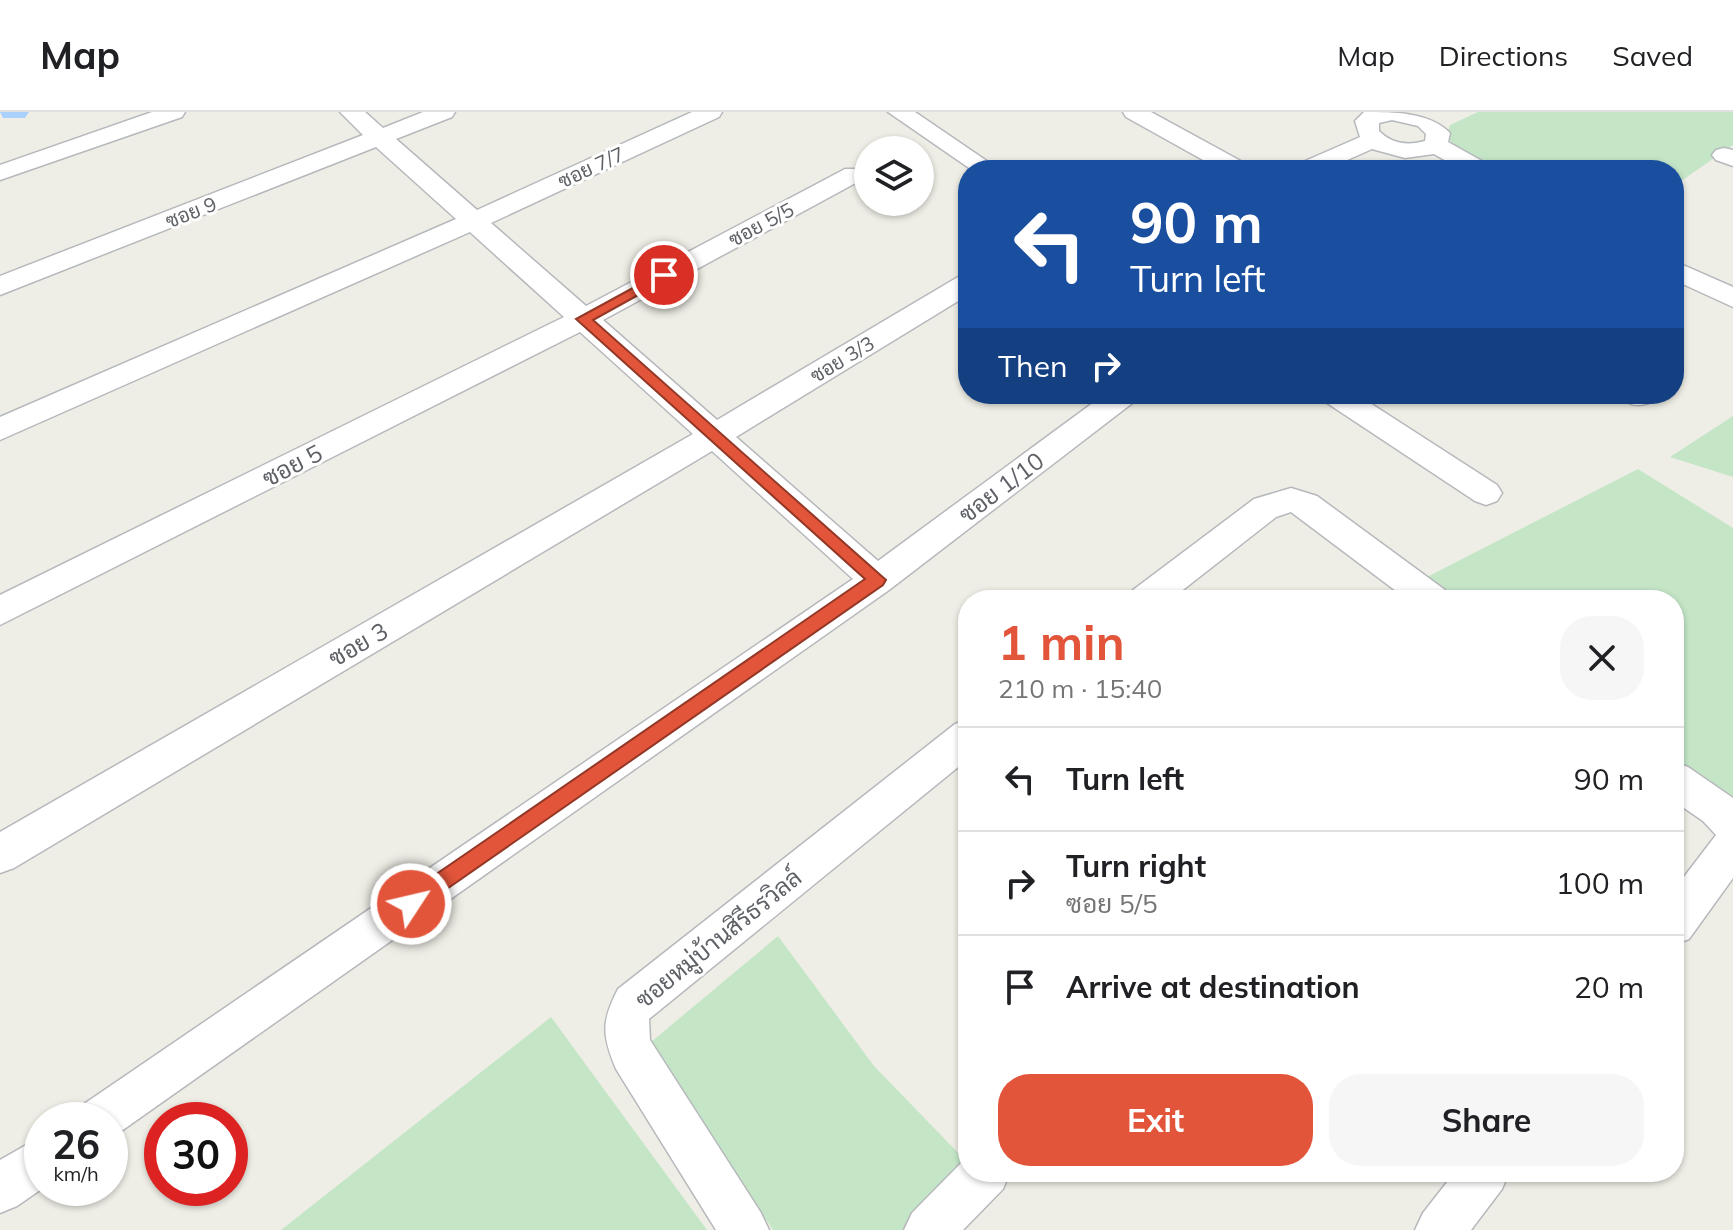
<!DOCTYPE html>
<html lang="en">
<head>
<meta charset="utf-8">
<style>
  :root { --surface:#fff; --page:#f6f6f6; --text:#202124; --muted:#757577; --line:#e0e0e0; --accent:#e2553a }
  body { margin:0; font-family:Mulish,Sarabun,sans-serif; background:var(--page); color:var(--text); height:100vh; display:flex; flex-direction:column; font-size:30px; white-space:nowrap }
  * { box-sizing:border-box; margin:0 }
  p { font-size:26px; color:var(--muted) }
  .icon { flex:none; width:44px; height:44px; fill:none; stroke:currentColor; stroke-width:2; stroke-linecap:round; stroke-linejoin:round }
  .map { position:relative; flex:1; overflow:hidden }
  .sheet { position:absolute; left:958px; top:478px; width:726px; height:592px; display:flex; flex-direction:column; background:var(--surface); border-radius:32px; box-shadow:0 2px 6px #0004 }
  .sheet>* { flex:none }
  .top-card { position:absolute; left:958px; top:48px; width:726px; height:244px; border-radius:32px; box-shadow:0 2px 6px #0004; background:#1a4fa0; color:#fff; overflow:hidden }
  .fabs { position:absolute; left:854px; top:24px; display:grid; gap:16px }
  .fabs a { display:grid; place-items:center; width:80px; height:80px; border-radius:50%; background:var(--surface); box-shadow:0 2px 6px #0004; font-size:40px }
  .speed { position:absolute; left:24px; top:990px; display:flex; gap:16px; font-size:40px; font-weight:700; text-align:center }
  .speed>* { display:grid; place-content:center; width:104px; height:104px; border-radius:50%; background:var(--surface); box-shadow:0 2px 6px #0004; line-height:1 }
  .speed small { font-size:20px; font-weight:400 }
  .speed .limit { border:12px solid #d22; background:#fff; color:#111 }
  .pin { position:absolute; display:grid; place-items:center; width:68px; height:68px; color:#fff; margin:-34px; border:4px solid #fff; border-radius:50%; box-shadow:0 2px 8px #0007 }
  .me { position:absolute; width:88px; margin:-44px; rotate:55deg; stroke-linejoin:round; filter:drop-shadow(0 0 6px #0008) }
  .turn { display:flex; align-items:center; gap:28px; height:168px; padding:0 40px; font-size:36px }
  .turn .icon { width:104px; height:104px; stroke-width:2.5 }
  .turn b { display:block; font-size:56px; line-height:68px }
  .then { display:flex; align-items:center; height:76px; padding:0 40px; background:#0003; gap:16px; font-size:30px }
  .round { display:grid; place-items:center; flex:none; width:84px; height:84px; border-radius:32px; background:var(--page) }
  .overview { display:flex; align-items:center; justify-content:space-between; height:136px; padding:0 40px }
  h1 { font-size:48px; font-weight:700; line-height:60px; color:var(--accent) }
  .primary-button { display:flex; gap:16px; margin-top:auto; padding:16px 40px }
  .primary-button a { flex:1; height:92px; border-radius:32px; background:var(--accent); color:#fff; font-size:32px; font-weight:700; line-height:92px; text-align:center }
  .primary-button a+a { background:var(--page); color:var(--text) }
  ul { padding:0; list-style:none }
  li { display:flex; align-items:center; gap:24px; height:104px; padding:0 40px; border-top:2px solid var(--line) }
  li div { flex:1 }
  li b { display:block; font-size:30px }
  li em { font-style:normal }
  header { display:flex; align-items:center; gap:48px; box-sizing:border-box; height:112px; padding:0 40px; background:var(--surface); border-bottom:2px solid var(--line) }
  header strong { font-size:38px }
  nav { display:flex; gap:44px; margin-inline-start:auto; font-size:28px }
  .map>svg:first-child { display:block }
</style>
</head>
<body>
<header>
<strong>Map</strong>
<nav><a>Map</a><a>Directions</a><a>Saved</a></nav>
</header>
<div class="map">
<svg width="1733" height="1118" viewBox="0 0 1733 1118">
  <rect width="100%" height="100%" fill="#efeee6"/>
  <!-- green -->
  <path fill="#c4e6c7" d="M1478 0H1733V33L1674 74V58H1495L1453 36 1447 22 1450 13Z
    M1733 304V365L1670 345Z
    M1638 357 1733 416V689L1674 646V488H1459L1427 465Z
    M778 824 874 954 968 1051 902 1118H773L651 930Z
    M551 905 707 1118H281Z"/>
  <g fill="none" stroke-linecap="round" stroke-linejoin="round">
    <!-- canal -->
    <path fill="#aad1fb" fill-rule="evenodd" d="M0 0H29L25 6H3Z"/>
    <defs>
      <path id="minor" d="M152 0H185L182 5 0 68V53Z
        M340 0H365L383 16 423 0H455L452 5 396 27 477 98 692 0H722L719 5 491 111 586 194 845 57H863L866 62 863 67 603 208 717 308 958 165 968 162V183L736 325 878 449 1105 282H1140L1135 289 889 478 110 1027V1008H77L84 992 853 467 712 339 14 756 0 761V720L693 322 580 220 0 513V483L564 205 470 120 0 328V305L456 107 376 35 0 183V164L363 23Z
        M888 0H915L1000 58H972Z
        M1123 0H1151L1248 53 1251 58H1221L1126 5Z
        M1364 0C1395 0 1429 0 1450 21L1448 30 1489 53 1492 58H1462L1434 42 1405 46 1372 37 1325 58H1293L1296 53 1360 25 1355 9ZM1392 8 1418 14 1426 22 1425 29C1408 34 1392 32 1379 19V11Z
        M1724 36 1733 38V54L1716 48 1712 43 1716 38Z
        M1674 149 1733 175V195L1674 168Z
        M1319 282H1356L1497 373 1502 381 1497 389 1486 393 1475 389 1324 289Z
        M1620 282H1653L1654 284 1649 291C1637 295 1627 294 1620 282Z
        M1291 376 1317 384 1445 478 1450 488H1408L1291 400 1276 405 1170 488H1128L1133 478 1254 387Z
        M968 607V647L649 907 650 928 761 1101 769 1118H716L616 957C602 923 601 910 618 877L955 612Z
        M1674 650 1688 655 1733 686V766L1689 827 1674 833V778L1716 723 1703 709 1674 689Z
        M42 1024 43 1076 17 1094 0 1101V1048Z
        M968 1044V1060H1010L1003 1077 963 1118H904L912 1101Z
        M1455 1060H1509L1502 1077 1471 1118H1415L1423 1101Z"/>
    </defs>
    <!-- minor casing -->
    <use href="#minor" stroke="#b7b8bc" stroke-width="3"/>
    <!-- minor -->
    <use href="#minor" fill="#fff" fill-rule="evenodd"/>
  </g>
  <!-- route -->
  <path fill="#e2553a" stroke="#933726" stroke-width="2" d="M664 159 671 163 669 166 593 208 886 468 883 473 411 802 403 799 400 792 403 785 865 467 576 207Z"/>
  <g text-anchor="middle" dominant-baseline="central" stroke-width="6" stroke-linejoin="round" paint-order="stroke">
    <!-- far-street labels -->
    <g font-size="20" fill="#5e6166" stroke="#fff">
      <text transform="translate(591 55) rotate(-25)">ซอย 7/7</text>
      <text transform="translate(191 100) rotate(-21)">ซอย 9</text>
      <text transform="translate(761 112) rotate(-28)">ซอย 5/5</text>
      <text transform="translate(842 247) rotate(-31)">ซอย 3/3</text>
    </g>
    <!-- street labels -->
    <g font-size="24" fill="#5e6166" stroke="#fff">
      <text transform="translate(292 353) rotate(-27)">ซอย 5</text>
      <text transform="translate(1001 375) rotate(-37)">ซอย 1/10</text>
      <text transform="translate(358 532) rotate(-30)">ซอย 3</text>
      <text transform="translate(718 826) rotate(-39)">ซอยหมู่บ้านสิรีธรวิลล์</text>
    </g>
  </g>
</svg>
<div class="fabs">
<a><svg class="icon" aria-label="layers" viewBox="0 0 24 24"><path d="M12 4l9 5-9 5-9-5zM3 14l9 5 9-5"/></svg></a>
</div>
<div class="speed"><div>26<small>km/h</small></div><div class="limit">30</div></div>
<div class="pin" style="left:664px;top:163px;background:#d93025"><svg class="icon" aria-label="arrive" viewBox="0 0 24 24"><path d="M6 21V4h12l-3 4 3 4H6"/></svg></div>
<svg class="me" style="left:411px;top:792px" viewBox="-20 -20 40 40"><circle r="17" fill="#e2553a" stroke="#fff" stroke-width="3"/><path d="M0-11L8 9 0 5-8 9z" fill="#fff"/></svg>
<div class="top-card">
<div class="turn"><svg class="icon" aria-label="left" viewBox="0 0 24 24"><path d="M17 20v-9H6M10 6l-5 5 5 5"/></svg><div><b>90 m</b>Turn left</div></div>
<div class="then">Then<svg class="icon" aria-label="right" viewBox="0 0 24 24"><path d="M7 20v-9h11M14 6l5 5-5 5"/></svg></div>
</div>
<section class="sheet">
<div class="overview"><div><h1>1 min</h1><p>210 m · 15:40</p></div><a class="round"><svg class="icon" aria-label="close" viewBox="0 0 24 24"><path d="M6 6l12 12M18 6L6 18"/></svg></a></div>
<ul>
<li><svg class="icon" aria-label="left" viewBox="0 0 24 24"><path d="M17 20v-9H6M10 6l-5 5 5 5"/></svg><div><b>Turn left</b></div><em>90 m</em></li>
<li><svg class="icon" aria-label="right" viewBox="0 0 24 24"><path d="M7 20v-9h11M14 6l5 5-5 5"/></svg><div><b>Turn right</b><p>ซอย 5/5</p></div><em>100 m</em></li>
<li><svg class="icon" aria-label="arrive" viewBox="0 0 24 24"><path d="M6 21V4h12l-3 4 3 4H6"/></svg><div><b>Arrive at destination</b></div><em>20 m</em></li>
</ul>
<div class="primary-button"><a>Exit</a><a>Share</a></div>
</section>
</div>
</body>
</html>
